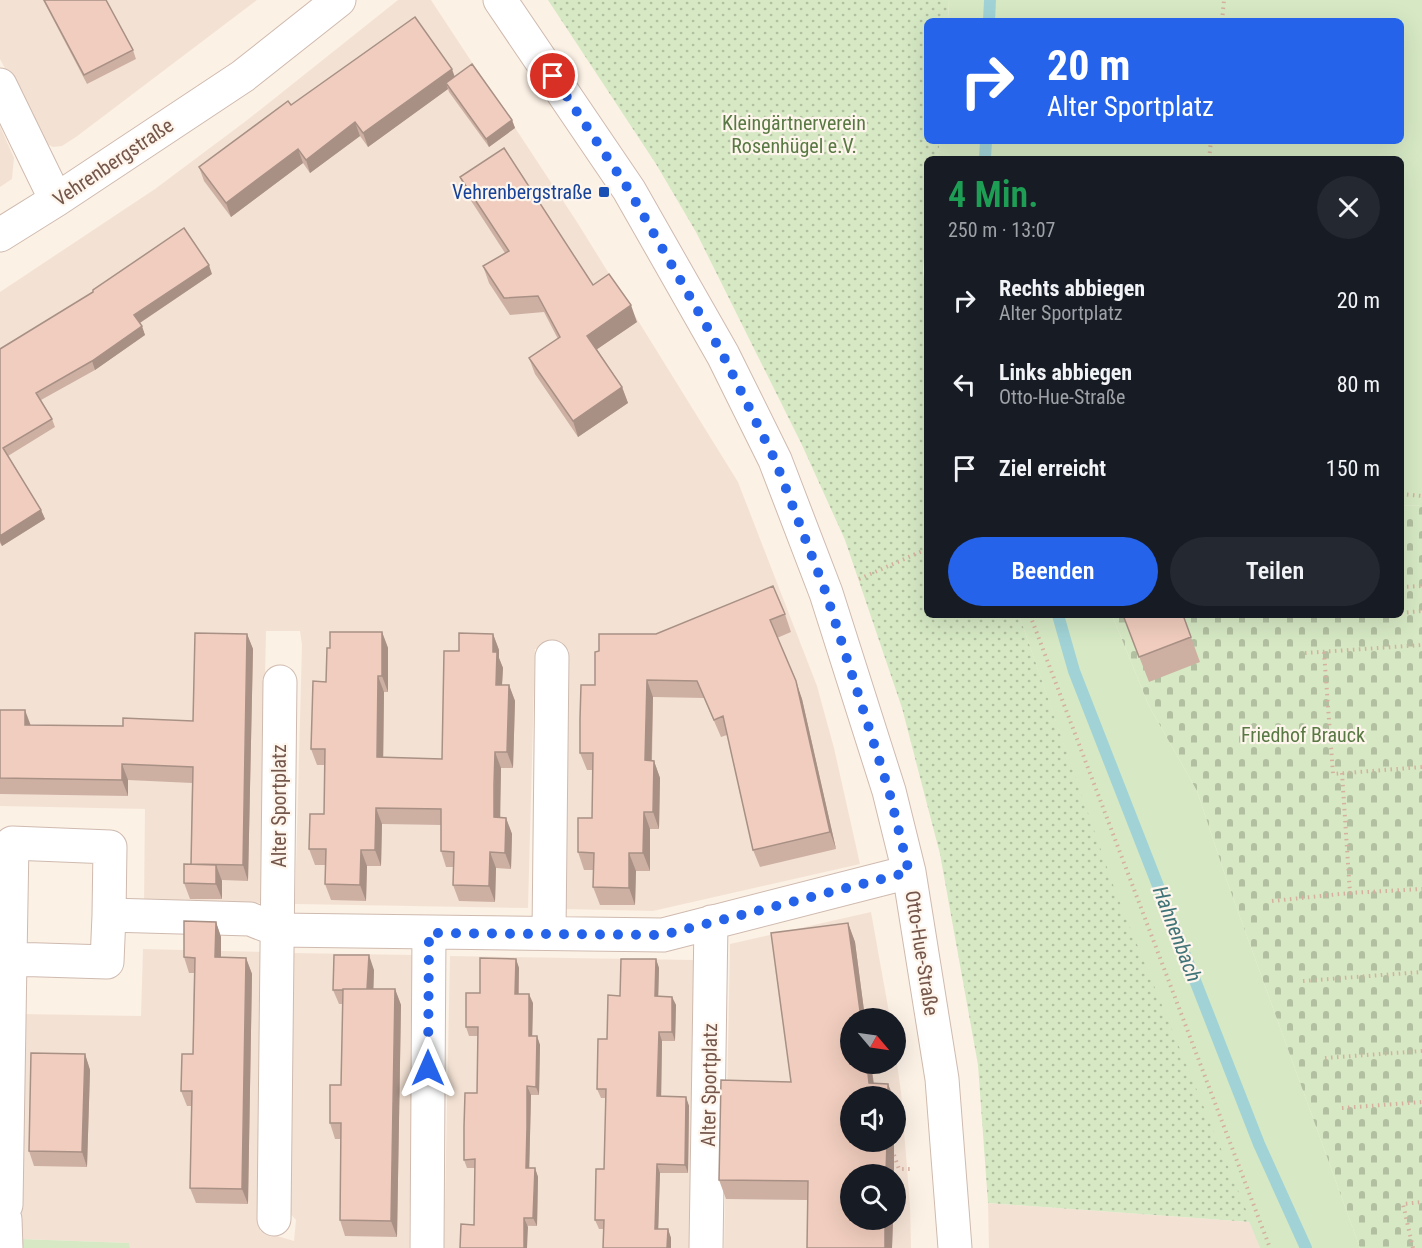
<!DOCTYPE html>
<html lang="de">
<head>
<meta charset="utf-8">
<style>
  :root { --surface:#171b24; --page:#242831; --text:#f1f3f6; --muted:#9ea1a6; --accent:#2563eb }
  body { margin:0; font-family:"Roboto Condensed",sans-serif; background:var(--page); color:var(--text); height:100vh; display:flex; flex-direction:column; font-size:22px; white-space:nowrap }
  * { box-sizing:border-box; margin:0 }
  p { font-size:20px; color:var(--muted) }
  .icon { flex:none; width:33px; height:33px; fill:none; stroke:currentColor; stroke-width:2; stroke-linecap:round; stroke-linejoin:round }
  .map { position:relative; flex:1; overflow:hidden }
  .drawer { position:absolute; left:924px; top:156px; width:480px; height:462px; display:flex; flex-direction:column; background:var(--surface); border-radius:9px; box-shadow:0 6px 24px #0002 }
  .drawer>* { flex:none }
  .guide { position:absolute; left:924px; top:18px; width:480px; height:126px; border-radius:9px; box-shadow:0 6px 24px #0002; background:#2563eb; color:#fff; overflow:hidden }
  .needle { width:39px; rotate:119deg }
  .fabs { position:absolute; left:840px; top:1008px; display:grid; gap:12px }
  .fabs a { display:grid; place-items:center; width:66px; height:66px; border-radius:50%; background:var(--surface); box-shadow:0 6px 24px #0002; font-size:30px }
  .pin { position:absolute; display:grid; place-items:center; width:51px; height:51px; color:#fff; margin:-26px; border:3px solid #fff; border-radius:50%; box-shadow:0 2px 6px #0007 }
  .me { position:absolute; width:66px; margin:-33px; rotate:0deg; stroke-linejoin:round; filter:drop-shadow(0 0 4px #0008) }
  .turn { display:flex; align-items:center; gap:21px; height:126px; padding:0 24px; font-size:27px }
  .turn .icon { width:78px; height:78px; stroke-width:2.5 }
  .turn b { display:block; font-size:42px; line-height:51px }
  .round { display:grid; place-items:center; flex:none; width:63px; height:63px; border-radius:32px; background:var(--page) }
  .headline { display:flex; align-items:center; justify-content:space-between; height:102px; padding:0 24px }
  h1 { font-size:36px; font-weight:600; line-height:45px; color:#1e9e55 }
  .action { display:flex; gap:12px; margin-top:auto; padding:12px 24px }
  .action a { flex:1; height:69px; border-radius:36px; background:var(--accent); color:#fff; font-size:24px; font-weight:600; line-height:69px; text-align:center }
  .action a+a { background:var(--page); color:var(--text) }
  ul { padding:0; list-style:none }
  li { display:flex; align-items:center; gap:18px; height:84px; padding:0 24px }
  li div { flex:1 }
  li b { display:block; font-size:22px }
  li em { font-style:normal }
  .map>svg:first-child { display:block }
</style>
</head>
<body>
<div class="map">
<svg width="1422" height="1248" viewBox="0 0 1422 1248">
  <defs>
    <pattern id="cemetery-stones" width="16" height="16" patternUnits="userSpaceOnUse" patternTransform="scale(1.5)"><rect width="16" height="16" fill="#d6e9c4"/><path d="M2 7V4a2 2 0 0 1 4 0v3zM10 15v-3a2 2 0 0 1 4 0v3z" fill="#b2c0a1"/></pattern>
    <pattern id="garden-dots" width="8" height="8" patternUnits="userSpaceOnUse" patternTransform="scale(1.5)"><rect width="8" height="8" fill="#d6e9c4"/><path d="M2 2h.1M6 6h.1" fill="none" stroke="#b2c0a1" stroke-width="1.8" stroke-linecap="round"/></pattern>
  </defs>
  <rect width="100%" height="100%" fill="#fcf1e5"/>
  <!-- residential -->
  <path fill="#f3e2d4" fill-rule="evenodd" d="M0 0H257L76 137 62 146 53 147 47 144 40 135 0 59Z
    M398 0H431L577 222 738 482 817 686 834 748 860 864 653 911 564 909 569 650 535 649 528 908 295 904 302 645 300 631H266L260 903 144 900 145 809 0 806V292L155 189 246 121Z
    M0 126 14 158 12 179 0 187Z
    M871 912 890 1018H850V1064H896V1057L901 1092 910 1206 911 1248H724L730 944ZM850 1096H896V1142H850ZM850 1174H896V1220H850Z
    M143 949 266 952 260 1231 294 1241 296 1220 286 1209 292 953 415 955 409 1248H130L129 1243 20 1239 24 1014 141 1016Z
    M450 956 695 960 690 1248H444Z
    M988 1203 1251 1222 1260 1248H989Z"/>
  <!-- green -->
  <path fill="#d6e9c4" d="M949 0H1422V506L1401 505V159H937L940 141H1401V21H948Z
    M1019 615H1112L1149 706 1197 791 1228 884 1360 1248H1260L1115 893Z
    M20 1211V1239L129 1243 130 1248H0Z"/>
  <!-- cemetery -->
  <path fill="url(#cemetery-stones)" d="M1401 505 1422 506V1248H1360L1228 884 1197 791 1149 706 1112 615H1401Z"/>
  <!-- garden -->
  <path fill="url(#garden-dots)" d="M548 0H949L948 21H927V141H940L937 159H927V210L923 271 927 303V615H1019L1116 893 1251 1222 988 1203 978 1065 940 854 902 708 845 540 802 445 696 232 656 164Z"/>
  <g fill="none" stroke-linecap="round" stroke-linejoin="round">
    <!-- stream -->
    <path stroke="#a1d3d6" stroke-width="12" d="M989 21 990 0
      M985 159 986 141
      M1058 615 1074 671 1259 1144 1306 1248"/>
    <defs>
      <path id="minor" d="M500 0 629 190 723 355 775 460 826 593 889 791 909 872 942 1079 955 1248
        M0 85 56 200
        M0 235 56 200 243 76 339 0
        M109 915 107 962 10 959 12 843 110 847 109 915 250 919 278 930 663 935 909 872
        M549 933 552 657
        M6 1205 10 959
        M5 1219 6 1248
        M274 1219 280 682
        M427 1248 429 933
        M706 1248 711 922"/>
    </defs>
    <!-- minor casing -->
    <use href="#minor" stroke="#cfbaaf" stroke-width="35"/>
    <!-- path -->
    <path stroke="#d5b0a1" stroke-width="4" stroke-dasharray="1.5 4.5" stroke-linecap="butt" d="M1222 21 1224 0
      M1209 159 1211 141
      M1401 494 1422 496
      M859 579 927 549
      M1401 587 1422 586
      M1401 613 1422 611
      M1030 615 1270 1248
      M1324 652 1333 774 1422 767
      M1305 653 1422 645
      M1342 773 1350 893
      M1272 901 1350 893 1422 889
      M1303 981 1422 972
      M1325 1058 1422 1051
      M1342 1108 1422 1102
      M894 1155 899 1169H913
      M1413 1248 1403 1204 1422 1202"/>
    <!-- minor -->
    <use href="#minor" stroke="#fff" stroke-width="33"/>
  </g>
  <!-- wall -->
  <path fill="#ceb0a3" d="M43 0H106L133 50 136 59 87 84Z
    M455 77 512 120 515 128 489 147 449 92 448 89 368 147 360 136 310 173 303 163 231 217 204 181 199 167Z
    M460 177 593 285 637 322 597 349 622 387 628 403 578 437 535 374 529 358 558 339 544 312 510 315 489 283 483 266 505 253 466 193Z
    M212 274 140 323 145 335 95 370 41 400 52 419 55 427 8 456 41 510 45 519 2 546 0 543V349Z
    M785 614 791 632 777 638 802 699 836 849 760 867 753 850 727 735 721 737 704 698 653 697 652 761H654L660 778 659 829H650V871H636L635 905H600L593 887 594 870H584L578 852 592 818 593 770H587L580 753 595 685 599 651 656 634Z
    M1123 615H1183L1200 662 1149 682Z
    M382 632 388 648V692H384L383 757 442 759 459 651 493 634 499 650V658L503 668 502 685H509L515 701 513 768H501L500 801V817L506 818 512 834 511 869 496 868 495 902 459 901 453 885V867H446L441 851V825L382 824 381 866H367L366 901 331 900 325 884 326 865H315L309 849 324 814 325 765H317L311 749 326 682 330 648Z
    M247 634 253 649 248 881 222 880V899H190L184 883 191 865 192 783 128 780V796L0 794V710L30 725 123 726 193 721Z
    M216 922 221 937V958H246L252 974 248 1204 196 1203 190 1188 192 1106H187L181 1091 193 1054 194 973H189L184 957Z
    M848 923 855 942 865 1018H850V1064H871L874 1083 850 1142H894V1174H850V1220H893L892 1248 808 1200 726 1199 719 1180 791 1082Z
    M516 959 519 968V994L533 1003 532 1036H537L540 1045 539 1095H531L530 1137 529 1168H535L538 1177 537 1226 474 1225 475 1168H467L464 1160 477 1093 478 1036H469L466 1027 480 993Z
    M656 959 659 968 658 996 672 997 676 1005 675 1041H662L661 1096 686 1097 689 1106 688 1173H660L658 1229H668L671 1238V1248H603L604 1229H599L595 1220 604 1169 606 1098H601L597 1089 607 1039 620 996Z
    M374 970 373 989H395L401 1005 397 1237 345 1236 340 1220 341 1139H335L330 1123 341 1085 343 1004H339L333 990Z
    M85 1054 90 1070 87 1167 34 1166 29 1151Z"/>
  <!-- shaded-wall -->
  <path fill="#a89085" d="M452 69 457 83H446L448 89 368 147 363 133Z
    M512 120 515 128 489 147 486 139Z
    M355 122 360 136 310 173 306 160Z
    M298 149 303 163 231 217 226 203Z
    M209 265 212 274 138 324 134 315Z
    M631 305 637 322 593 352 587 336Z
    M142 326 145 335 95 370 92 361Z
    M622 387 628 403 578 437 573 421Z
    M41 510 45 519 2 546 0 541V536Z
    M382 632 388 648V692L382 676Z
    M247 634 253 649 248 881 243 865Z
    M493 634 499 650V658L503 668 501 701 496 685 493 652Z
    M378 676 384 692 383 773 377 757Z
    M647 680 653 697 651 778 645 760Z
    M796 681 802 699 836 849 830 832Z
    M509 685 515 701 513 768 507 752Z
    M25 710 31 726 25 725Z
    M495 752 501 768 500 833 494 817Z
    M654 761 660 778 659 829 653 812Z
    M122 764 128 780V796L122 780Z
    M376 808 382 824 381 866 375 850Z
    M644 812 650 829V871L643 853Z
    M506 818 512 834 511 869 505 853Z
    M361 850 367 866 366 901 360 885Z
    M490 852 496 868 495 902 489 886Z
    M629 853 636 871 635 905 629 888Z
    M216 865 222 881V899L216 884Z
    M216 922 221 937V973L215 957Z
    M848 923 855 942 865 1018H861Z
    M369 955 374 970 373 1005 367 990Z
    M246 958 252 974 248 1204 242 1189Z
    M516 959 519 968 518 1003 515 994Z
    M656 959 659 968 658 1005 655 996Z
    M395 989 401 1005 397 1237 391 1221Z
    M529 994 533 1003 532 1045 529 1036Z
    M672 997 676 1005 675 1041 672 1032Z
    M659 1032 662 1041 661 1105 657 1096Z
    M537 1036 540 1045 539 1095 536 1087Z
    M85 1054 90 1070 87 1167 82 1152Z
    M867 1064H871L875 1096 869 1083Z
    M888 1084 893 1096H888Z
    M527 1086 531 1095 529 1177 526 1168Z
    M686 1097 689 1106 688 1173 685 1165Z
    M887 1142H894V1174H886Z
    M657 1164 660 1173 658 1237 655 1229Z
    M535 1168 538 1177 537 1226 533 1218Z
    M524 1218 528 1227 527 1248H524Z
    M885 1220H893L892 1248H885Z
    M668 1229 671 1238V1248H667Z"/>
  <!-- building -->
  <path fill="#f0cdbe" stroke="#a89085" stroke-width="1.5" d="M44 0H106L133 50 84 75Z
    M415 17 452 69 363 133 355 122 306 160 298 149 226 203 199 167 288 101 291 105Z
    M472 64 512 120 486 139 446 83Z
    M504 148 593 285 609 274 631 305 587 336 622 387 573 421 529 358 560 337 538 296 504 298 483 266 509 251 460 177Z
    M184 228 209 265 134 315 142 326 92 361 36 393 52 419 3 448 41 510 0 536V349L93 292V290Z
    M773 586 785 614 770 620 796 681 830 832 753 850 723 716 714 720 697 681 647 680 645 760 654 761 653 812H644L643 853H629V888L593 887 594 853 578 852V818H592L593 753H580V719L581 685H595V652L599 651V634H656Z
    M1123 615H1183L1191 637 1139 657Z
    M330 632H382V676H378L377 757 442 759 444 651H459V633L493 634V652H497L496 685H509L507 752H495L494 785V817L506 818 505 853 490 852 489 886 453 885 454 852 441 851V809L376 808 375 850H361L360 885 325 884 326 849H309L310 814H324L325 749H311L313 681 326 682 327 648H330Z
    M195 633 247 634 243 865 191 864 193 767 122 764V780L0 778V710H25V725L123 726V718L193 721Z
    M184 864 216 865V884L184 883Z
    M184 921 216 922 215 957 246 958 242 1189 190 1188 192 1091H181L182 1054H193L195 958 184 957Z
    M848 923 861 1018H850V1064H867L869 1083 888 1084V1096H850V1142H887L886 1174H850V1220H885V1248H807L808 1181 719 1180 721 1080 791 1082 771 933Z
    M334 955H369L367 989H343V990H333Z
    M480 958 516 959 515 994H529V1036H537L536 1087 527 1086V1128L526 1168H535L533 1218H524V1248H460L461 1224 474 1225 475 1159 464 1160V1127L465 1093H477L478 1027H466V993H480Z
    M621 959H656L655 996 672 997V1032H659L657 1096 686 1097 685 1165 657 1164 655 1229H668L667 1248H603L604 1220H595L596 1169H604L606 1089H597L598 1039H607L608 995 620 996Z
    M343 989H395L391 1221 340 1220 341 1123H330V1085H341Z
    M31 1053 85 1054 82 1152 29 1151Z"/>
  <g fill="none" stroke-linecap="round" stroke-linejoin="round">
    <!-- route -->
    <path stroke="#2563eb" stroke-width="10" stroke-dasharray="0 18" d="M428 1068 429 933 663 935 909 872 889 791 826 593 775 460 723 355 629 190 553 76"/>
  </g>
  <!-- markers -->
  <rect fill="#1a4fb4" stroke="#fef5ec" stroke-width="2" x="598" y="186" width="12" height="12" rx="3"/>
  <g text-anchor="middle" dominant-baseline="central" stroke-width="4.5" stroke-linejoin="round" paint-order="stroke">
    <!-- park labels -->
    <g font-size="20" fill="#587943" stroke="#fef5ec">
      <text x="794" y="123">Kleingärtnerverein<tspan x="794" dy="23">Rosenhügel e.V.</tspan></text>
      <text x="1303" y="735">Friedhof Brauck</text>
    </g>
    <!-- street labels -->
    <g font-size="20" fill="#74564b" stroke="#fef5ec">
      <text transform="translate(113 162) rotate(-34)">Vehrenbergstraße</text>
      <text transform="translate(279 806) rotate(-90)">Alter Sportplatz</text>
      <text transform="translate(922 953) rotate(81)">Otto-Hue-Straße</text>
      <text transform="translate(709 1085) rotate(-89)">Alter Sportplatz</text>
    </g>
    <!-- transit labels -->
    <g font-size="20" fill="#164399" stroke="#fef5ec" text-anchor="end">
      <text x="592" y="192">Vehrenbergstraße</text>
    </g>
    <!-- water labels -->
    <g font-size="21" font-style="italic" fill="#407478" stroke="#fef5ec">
      <text transform="translate(1177 934) rotate(69)">Hahnenbach</text>
    </g>
  </g>
</svg>
<div class="fabs">
<a><svg class="needle" viewBox="-14 -14 28 28"><path d="M0-13l5 13h-10z" fill="#e53935"/><path d="M0 13l5-13h-10z" fill="#9ea1a6"/></svg></a>
<a><svg class="icon" aria-label="sound" viewBox="0 0 24 24"><path d="M4 9h4l5-4v14l-5-4H4zM17 9q2 3 0 6"/></svg></a>
<a><svg class="icon" aria-label="search" viewBox="0 0 24 24"><circle cx="10" cy="10" r="6"/><path d="M15 15l6 6"/></svg></a>
</div>
<div class="pin" style="left:553px;top:76px;background:#d93025"><svg class="icon" aria-label="arrive" viewBox="0 0 24 24"><path d="M6 21V4h12l-3 4 3 4H6"/></svg></div>
<svg class="me" style="left:428px;top:1068px" viewBox="-20 -20 40 40"><path d="M0-17L14 15 0 8-14 15z" fill="#2563eb" stroke="#fff" stroke-width="4"/></svg>
<div class="guide">
<div class="turn"><svg class="icon" aria-label="right" viewBox="0 0 24 24"><path d="M7 20v-9h11M14 6l5 5-5 5"/></svg><div><b>20 m</b>Alter Sportplatz</div></div>
</div>
<section class="drawer">
<div class="headline"><div><h1>4 Min.</h1><p>250 m · 13:07</p></div><a class="round"><svg class="icon" aria-label="close" viewBox="0 0 24 24"><path d="M6 6l12 12M18 6L6 18"/></svg></a></div>
<ul>
<li><svg class="icon" aria-label="right" viewBox="0 0 24 24"><path d="M7 20v-9h11M14 6l5 5-5 5"/></svg><div><b>Rechts abbiegen</b><p>Alter Sportplatz</p></div><em>20 m</em></li>
<li><svg class="icon" aria-label="left" viewBox="0 0 24 24"><path d="M17 20v-9H6M10 6l-5 5 5 5"/></svg><div><b>Links abbiegen</b><p>Otto-Hue-Straße</p></div><em>80 m</em></li>
<li><svg class="icon" aria-label="arrive" viewBox="0 0 24 24"><path d="M6 21V4h12l-3 4 3 4H6"/></svg><div><b>Ziel erreicht</b></div><em>150 m</em></li>
</ul>
<div class="action"><a>Beenden</a><a>Teilen</a></div>
</section>
</div>
</body>
</html>
